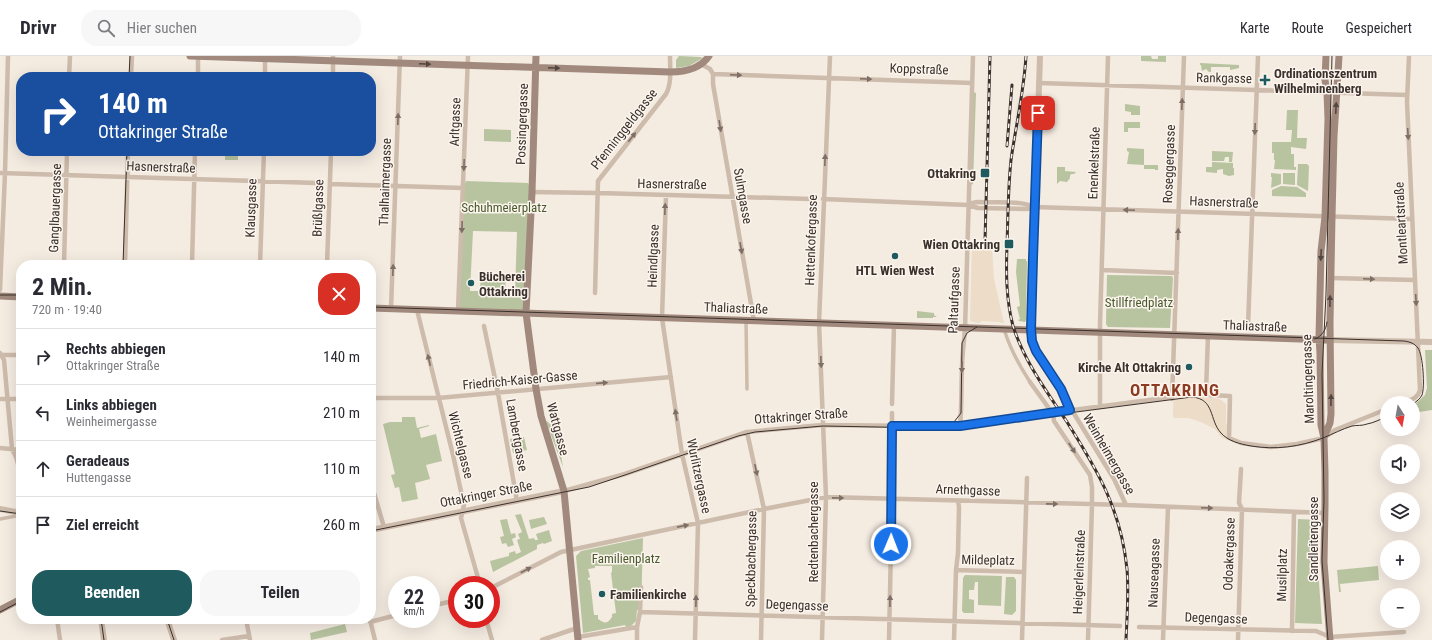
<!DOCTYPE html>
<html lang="de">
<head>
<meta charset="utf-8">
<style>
  :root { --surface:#fff; --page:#f7f7f7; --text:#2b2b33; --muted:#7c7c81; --line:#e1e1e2; --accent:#1f5a5e }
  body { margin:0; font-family:"Roboto Condensed",sans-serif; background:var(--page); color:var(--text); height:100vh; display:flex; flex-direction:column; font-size:15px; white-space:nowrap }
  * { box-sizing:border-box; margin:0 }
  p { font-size:13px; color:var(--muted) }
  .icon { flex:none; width:22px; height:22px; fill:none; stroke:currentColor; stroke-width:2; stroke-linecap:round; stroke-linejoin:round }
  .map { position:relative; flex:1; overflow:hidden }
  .panel { position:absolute; left:16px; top:204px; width:360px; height:364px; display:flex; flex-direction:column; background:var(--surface); border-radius:16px; box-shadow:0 4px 16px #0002 }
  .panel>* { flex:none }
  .hud { position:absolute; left:16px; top:16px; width:360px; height:84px; border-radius:16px; box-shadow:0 4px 16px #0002; background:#1a4fa0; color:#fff; overflow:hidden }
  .needle { width:26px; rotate:169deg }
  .fabs { position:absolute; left:1380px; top:340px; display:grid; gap:8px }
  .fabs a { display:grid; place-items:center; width:40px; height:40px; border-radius:50%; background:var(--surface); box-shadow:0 4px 16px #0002; font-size:20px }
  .speed { position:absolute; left:388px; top:520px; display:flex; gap:8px; font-size:20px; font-weight:700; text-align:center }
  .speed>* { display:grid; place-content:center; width:52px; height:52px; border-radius:50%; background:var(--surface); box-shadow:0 4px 16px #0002; line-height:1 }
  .speed small { font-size:10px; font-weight:400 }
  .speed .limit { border:6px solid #d22; background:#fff; color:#111 }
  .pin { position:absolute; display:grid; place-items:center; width:34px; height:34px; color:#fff; margin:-17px; border-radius:8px; box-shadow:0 2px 6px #0006 }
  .me { position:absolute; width:44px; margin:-22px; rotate:1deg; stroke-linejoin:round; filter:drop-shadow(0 0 3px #0008) }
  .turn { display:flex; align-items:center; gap:14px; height:84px; padding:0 16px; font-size:18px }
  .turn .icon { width:52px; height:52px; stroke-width:2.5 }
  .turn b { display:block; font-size:28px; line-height:34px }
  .round { display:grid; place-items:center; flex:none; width:42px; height:42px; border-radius:16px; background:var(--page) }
  .headline { display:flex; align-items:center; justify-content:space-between; height:68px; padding:0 16px }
  h1 { font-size:24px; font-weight:700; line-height:30px }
  .primary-button { display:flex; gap:8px; margin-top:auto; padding:8px 16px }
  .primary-button a { flex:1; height:46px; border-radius:16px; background:var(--accent); color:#fff; font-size:16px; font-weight:700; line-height:46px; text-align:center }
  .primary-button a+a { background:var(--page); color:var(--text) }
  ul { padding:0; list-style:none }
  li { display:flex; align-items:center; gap:12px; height:56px; padding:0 16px; border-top:1px solid var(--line) }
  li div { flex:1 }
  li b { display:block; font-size:15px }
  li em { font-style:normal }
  header { display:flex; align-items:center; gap:24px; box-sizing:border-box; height:56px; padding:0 20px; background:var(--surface); border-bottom:1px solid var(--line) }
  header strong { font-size:19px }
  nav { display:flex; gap:22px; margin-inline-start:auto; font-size:14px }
  .search { width:280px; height:36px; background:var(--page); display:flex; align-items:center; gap:10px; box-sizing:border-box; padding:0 14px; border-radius:16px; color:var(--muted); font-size:15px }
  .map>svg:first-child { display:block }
</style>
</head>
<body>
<header>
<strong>Drivr</strong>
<div class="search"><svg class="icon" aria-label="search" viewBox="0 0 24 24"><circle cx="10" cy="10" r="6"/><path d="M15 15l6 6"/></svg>Hier suchen</div>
<nav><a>Karte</a><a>Route</a><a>Gespeichert</a></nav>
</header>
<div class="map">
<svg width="1432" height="584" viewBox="0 0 1432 584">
  <rect width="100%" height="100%" fill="#f4ebe1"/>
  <!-- green -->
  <path fill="#b8c4a0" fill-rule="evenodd" d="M679 0 700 1 703 2 689 10 676 12V4Z
    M1139 0H1151L1152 3H1158V0H1166V6L1141 5V0Z
    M1200 7 1239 9V12L1230 14V11H1211V16H1209L1206 13 1202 15 1201 9H1200Z
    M973 36 976 37 973 128 970 129Z
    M1125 48 1140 50V59H1131V56L1125 55Z
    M1287 54H1298L1297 82H1307L1306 93 1291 91V98H1294V111H1296V114L1274 113 1275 104H1274V97H1272V86H1291L1292 74H1286Z
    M1124 66H1140V72H1128V76H1124Z
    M484 73 511 74V86L484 85Z
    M1127 92 1144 93V109H1158V114H1155V113H1144V109L1127 108 1129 96 1127 95Z
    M230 95H240V96L238 97V104H225V96Z
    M1212 95 1233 96 1232 106H1229V101H1225L1224 105H1212Z
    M1212 106 1233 107V112H1234V119L1229 120 1223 118V113L1217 114V117L1206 116V111H1212Z
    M1298 108H1307L1309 110 1308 135 1297 129Z
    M1057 111H1065V115L1076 116 1074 118H1071L1070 120V122L1067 126 1060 125 1057 128Z
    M1271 117 1281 118V128L1271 132 1272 121H1271Z
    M1283 117H1295V129L1283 128Z
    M466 125 528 127 532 136 526 257 458 255 463 132ZM473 175 517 176 515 237 505 236 506 220H484V218L481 217 480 235H470Z
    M1281 130 1297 131 1306 137V141L1272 140V134Z
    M1017 203H1026V205H1027L1026 264 1025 266 1019 265 1018 264 1020 263 1017 251 1020 250 1016 216Z
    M1107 219 1172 220 1173 222 1170 272 1108 271 1106 268Z
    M917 255 934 257V259L937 261H933V262H917Z
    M1425 294H1432V354L1413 357V350L1425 339 1427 332Z
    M402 361H415L417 372 429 369V370L419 373 421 382 436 378 442 405 426 409 430 423 415 427 418 443 402 446 399 431 395 432 391 419 395 418 383 368 390 366H402Z
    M547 365 553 371 555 376 554 377 560 399H561L563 411 546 366Z
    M524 381 527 394 513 397 510 383Z
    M521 458 529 483 534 482 535 484H538L536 478 549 474 552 485 544 488 543 487 537 489V493L493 516 490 505 509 500V497L515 495 516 498 521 496 517 484 520 483 518 478 522 476 515 459Z
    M544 461 547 468 531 473 529 464Z
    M507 463 511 478 515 477 516 481 512 483 514 489 508 491 506 487 502 488 500 481 504 480 500 464Z
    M1298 463 1318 464 1317 499 1322 568 1295 567Z
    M643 482 641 554H637L636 565 631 570 626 571 625 569 583 577 576 500 581 495ZM595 510H612V516L611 517 616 557 612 558V561C607 568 605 568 598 563V559H594L590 524H588V522L590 521 588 513 595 512Z
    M1378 510 1379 524 1340 528 1341 536H1339L1337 514Z
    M965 519 1002 520 1001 550 978 549V526H975L974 534H969V543L974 544V557H964L962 555 963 522Z
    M1006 521H1014L1016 524V555L1012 559 1004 558Z
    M345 568 347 576 311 584 310 577Z"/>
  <!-- plaza -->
  <path fill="#ecdcc8" d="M972 191 992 192 994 223 1004 267H1001L1000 266 981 265 980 267H978L970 265Z
    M1174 333 1204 334 1205 337 1207 340 1212 341V342L1220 343 1226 348V368L1228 369 1227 384 1221 381 1215 373 1201 366 1189 362H1174L1173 359Z"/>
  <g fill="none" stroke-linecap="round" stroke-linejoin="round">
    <!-- pedestrian -->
    <path stroke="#cdbbac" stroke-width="3.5" d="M746 264 747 333
      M1005 276C1011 295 1019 309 1030 326
      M0 463 16 460 17 456"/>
    <!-- minor -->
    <path stroke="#cdbbac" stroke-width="4.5" d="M701 8 710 13 713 18 972 27
      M713 18V28L754 265
      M69 21 70 0
      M131 21 132 0
      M198 21V0
      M265 21V1
      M333 21V0
      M1039 27 1407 39
      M0 117 317 127
      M330 128 463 132
      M532 136 598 137 811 143
      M666 139 662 262 682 398 698 467 695 584
      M823 143 968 149 978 152 1027 153 1034 151 1412 163
      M968 149 972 147 978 146C994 147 1021 144 1034 151
      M64 209 67 95
      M125 209 128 95
      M192 209 195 95
      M260 209 264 95
      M327 209 331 95
      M1102 214 1177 217
      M1331 222 1415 224
      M0 234 5 117 8 0
      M595 237 598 125 666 38C672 27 670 12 670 0
      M391 253 400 0
      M417 254 453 399 464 449 461 462 480 529
      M458 255 468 0
      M484 270 498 337 517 445
      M1248 271 1258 0
      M1031 274 1034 290 1061 333 1070 354 1073 356 1114 423 1126 449
      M1208 280 1206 335 1210 339 1230 340 1229 382 1241 387 1271 391 1297 388 1324 382 1335 374 1387 353
      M0 297 4 304 12 393 16 401 21 419
      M0 299H21
      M1030 326 1053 358 1054 365 1090 419 1092 431V448L1088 584
      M371 342H438L671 321
      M0 343H21
      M1172 343 1184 0
      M1404 347C1411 344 1418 342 1420 334L1407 46 1409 0
      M892 348 894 269
      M1100 351V269L1108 0
      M960 369C962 351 961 332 962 313 962 300 964 286 965 273L973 0
      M747 376 764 453 761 584
      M0 392 21 394
      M371 427 384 471
      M564 435 625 418 747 376 822 369 919 370 960 369 1172 341
      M956 514 1023 516
      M491 532 561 496 764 453 826 441 1126 449 1325 457
      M431 550 457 544
      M640 556 1120 570
      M57 563 60 584
      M246 563 250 584
      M486 563 492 584
      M370 564 375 584
      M370 566 397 559
      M1139 571 1316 575 1330 581 1404 576
      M1292 575 1294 456
      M578 581 637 571
      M222 584 249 580
      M542 584 577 572
      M637 584V571L640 556 641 531
      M822 584 826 441 819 267 830 0
      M889 584 892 443V357
      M954 584 956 514 958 497 959 451 958 445
      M1022 584 1027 422
      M1163 584 1168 451
      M1238 584 1242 453 1239 447 1241 413"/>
    <!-- tertiary -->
    <path stroke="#cdbbac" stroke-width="6" d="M1031 274 1040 0
      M1330 284 1432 286
      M0 453 21 457
      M371 474 564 435
      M101 563 104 584
      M167 563 174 584"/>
    <!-- secondary -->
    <path stroke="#a18a7d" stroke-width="7" d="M190 0 670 16C685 16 700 13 709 0
      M536 0 532 136 526 257 536 333 541 360 564 435 578 584
      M1326 0 1325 24 1327 36 1328 63 1325 161 1321 195 1319 282 1320 297 1321 369 1324 382 1325 416V450L1324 506 1330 584
      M0 240 21 241
      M371 252 1330 284
      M1324 381 1330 367 1331 358 1330 266 1332 161 1334 80 1339 0
      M0 554 21 543"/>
    <!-- tram -->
    <path stroke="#3b302b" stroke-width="1" d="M129 21 130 0
      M123 209 127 95
      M0 239H21
      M371 251 1404 285C1410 286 1414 287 1418 292 1423 299 1425 331 1422 339 1420 343 1417 345 1413 348
      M1315 283C1322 280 1326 274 1327 266
      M945 369 954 366 961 357 962 287 967 277 977 271
      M0 455 21 458
      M371 475 589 431 622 420 738 380 755 376 823 370 931 372 960 371 1192 341C1215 343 1209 364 1221 377 1228 385 1240 388 1251 390 1276 394 1299 391 1323 382 1333 378 1342 373 1352 370 1357 369 1362 370 1367 368 1374 367 1380 363 1387 361
      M0 556 21 545
      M101 563 104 584
      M167 563 174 584
      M1328 584 1322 504 1324 444 1322 318 1326 238 1332 0"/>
    <defs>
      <path id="rail" d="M1026 0C1024 35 1016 69 1011 104 1008 132 1008 161 1007 190 1006 217 1006 243 1013 270 1024 305 1047 336 1067 366 1098 415 1121 454 1127 513 1129 537 1127 561 1126 584
        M1007 90 1012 29
        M985 185 990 0"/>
    </defs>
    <!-- rail casing -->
    <use href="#rail" stroke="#3b302b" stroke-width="3"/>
    <!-- rail -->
    <use href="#rail" stroke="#fbf5ee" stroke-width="1.5" stroke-dasharray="4.5" stroke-linecap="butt"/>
  </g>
  <!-- one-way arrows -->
  <defs><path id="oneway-solid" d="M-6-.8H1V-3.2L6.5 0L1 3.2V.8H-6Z"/></defs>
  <g fill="#544640">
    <use href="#oneway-solid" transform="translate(425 8) rotate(2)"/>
    <use href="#oneway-solid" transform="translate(554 12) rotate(2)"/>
    <use href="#oneway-solid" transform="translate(1336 52) rotate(-87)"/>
    <use href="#oneway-solid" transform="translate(1321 199) rotate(93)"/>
    <use href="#oneway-solid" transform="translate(1330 245) rotate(-89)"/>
    <use href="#oneway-solid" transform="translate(1331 344) rotate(-89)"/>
  </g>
  <g fill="#7d6f65">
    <use href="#oneway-solid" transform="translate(736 19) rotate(2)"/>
    <use href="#oneway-solid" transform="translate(866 23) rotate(2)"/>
    <use href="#oneway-solid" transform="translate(1182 48) rotate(-88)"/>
    <use href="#oneway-solid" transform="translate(398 63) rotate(-88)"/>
    <use href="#oneway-solid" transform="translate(720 70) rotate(81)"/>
    <use href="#oneway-solid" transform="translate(1255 73) rotate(92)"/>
    <use href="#oneway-solid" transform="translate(1408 78) rotate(87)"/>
    <use href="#oneway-solid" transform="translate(632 81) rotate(-52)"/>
    <use href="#oneway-solid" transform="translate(825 104) rotate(-88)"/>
    <use href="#oneway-solid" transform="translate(464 109) rotate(92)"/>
    <use href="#oneway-solid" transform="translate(665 153) rotate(-88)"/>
    <use href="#oneway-solid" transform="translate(1129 154) rotate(-178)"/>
    <use href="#oneway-solid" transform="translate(462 171) rotate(92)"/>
    <use href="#oneway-solid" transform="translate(1178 178) rotate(-88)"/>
    <use href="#oneway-solid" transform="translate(741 192) rotate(80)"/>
    <use href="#oneway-solid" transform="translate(393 214) rotate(-88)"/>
    <use href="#oneway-solid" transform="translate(1369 223) rotate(2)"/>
    <use href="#oneway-solid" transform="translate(1416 244) rotate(87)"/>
    <use href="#oneway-solid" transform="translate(429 304) rotate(-103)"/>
    <use href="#oneway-solid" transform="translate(821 306) rotate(88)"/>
    <use href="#oneway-solid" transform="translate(962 311) rotate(92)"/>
    <use href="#oneway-solid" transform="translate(602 327) rotate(-5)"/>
    <use href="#oneway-solid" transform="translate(676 359) rotate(-99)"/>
    <use href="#oneway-solid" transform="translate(1072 392) rotate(56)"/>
    <use href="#oneway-solid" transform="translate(756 414) rotate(78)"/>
    <use href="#oneway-solid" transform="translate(838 442) rotate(1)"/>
    <use href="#oneway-solid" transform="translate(1052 448) rotate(1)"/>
    <use href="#oneway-solid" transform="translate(1207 452) rotate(2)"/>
    <use href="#oneway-solid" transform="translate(683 470) rotate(-11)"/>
    <use href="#oneway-solid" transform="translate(526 514) rotate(-28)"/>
    <use href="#oneway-solid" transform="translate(696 545) rotate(-89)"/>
    <use href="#oneway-solid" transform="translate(890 545) rotate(-89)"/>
  </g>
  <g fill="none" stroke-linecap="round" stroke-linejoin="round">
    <defs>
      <path id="route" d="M891 488 892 370H960L1070 354 1061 333 1036 295 1032 285 1031 273 1033 202 1038 57"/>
    </defs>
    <!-- route casing -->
    <use href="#route" stroke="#114b97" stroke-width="10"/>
    <!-- route -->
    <use href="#route" stroke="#1a73e8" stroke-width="7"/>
  </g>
  <!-- markers -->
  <g fill="#1f5a5e" stroke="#fbf5ee" stroke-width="1.5">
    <path d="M1263 18h4v4h4v4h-4v4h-4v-4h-4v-4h4z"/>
    <rect x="980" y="112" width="10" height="10" rx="2"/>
    <rect x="1004" y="183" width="10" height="10" rx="2"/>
    <circle cx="895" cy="200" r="4"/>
    <circle cx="471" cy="227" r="4"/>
    <circle cx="1189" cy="311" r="4"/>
    <circle cx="602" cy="538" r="4"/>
  </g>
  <g text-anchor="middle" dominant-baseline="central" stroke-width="3" stroke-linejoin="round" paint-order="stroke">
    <!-- street labels -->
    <g font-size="13" fill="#3b302b" stroke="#fbf5ee">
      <text transform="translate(919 13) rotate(2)">Koppstraße</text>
      <text transform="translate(1224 22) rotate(1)">Rankgasse</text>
      <text transform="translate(455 66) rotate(-88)">Arltgasse</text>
      <text transform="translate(522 68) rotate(-88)">Possingergasse</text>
      <text transform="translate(624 73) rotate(-52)">Pfenninggeldgasse</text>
      <text transform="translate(1094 107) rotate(-88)">Enenkelstraße</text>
      <text transform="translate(1169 108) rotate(-88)">Roseggergasse</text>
      <text transform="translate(161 111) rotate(2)">Hasnerstraße</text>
      <text transform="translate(385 126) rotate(-88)">Thalhaimergasse</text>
      <text transform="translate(672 128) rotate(1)">Hasnerstraße</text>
      <text transform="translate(743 140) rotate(80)">Sulmgasse</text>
      <text transform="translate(1224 146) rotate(2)">Hasnerstraße</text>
      <text transform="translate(55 152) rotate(-88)">Ganglbauergasse</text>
      <text transform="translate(251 152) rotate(-88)">Klausgasse</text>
      <text transform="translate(318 152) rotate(-88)">Brüßlgasse</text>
      <text transform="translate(1401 167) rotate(-93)">Montleartstraße</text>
      <text transform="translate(811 184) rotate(-88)">Hettenkofergasse</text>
      <text transform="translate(653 200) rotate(-88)">Heindlgasse</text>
      <text transform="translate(954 244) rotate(-88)">Paltaufgasse</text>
      <text transform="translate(736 252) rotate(2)">Thaliastraße</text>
      <text transform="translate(1255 270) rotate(2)">Thaliastraße</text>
      <text transform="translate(1308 323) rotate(-92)">Maroltingergasse</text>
      <text transform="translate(520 324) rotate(-5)">Friedrich-Kaiser-Gasse</text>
      <text transform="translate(801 360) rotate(-4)">Ottakringer Straße</text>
      <text transform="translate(558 373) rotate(75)">Wattgasse</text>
      <text transform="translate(517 379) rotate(80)">Lambertgasse</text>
      <text transform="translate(461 389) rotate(76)">Wichtelgasse</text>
      <text transform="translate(1109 398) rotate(60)">Weinheimergasse</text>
      <text transform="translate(699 420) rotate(78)">Wurlitzergasse</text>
      <text transform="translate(968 434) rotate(2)">Arnethgasse</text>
      <text transform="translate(486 438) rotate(-11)">Ottakringer Straße</text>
      <text transform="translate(813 476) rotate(-90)">Redtenbachergasse</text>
      <text transform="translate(1313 483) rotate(-90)">Sandleitengasse</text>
      <text transform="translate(1229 498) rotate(-88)">Odoakergasse</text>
      <text transform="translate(751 503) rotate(-89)">Speckbachergasse</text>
      <text transform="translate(988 504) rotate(1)">Mildeplatz</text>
      <text transform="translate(1079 516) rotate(-88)">Heigerleinstraße</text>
      <text transform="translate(1154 517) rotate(-88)">Nauseagasse</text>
      <text transform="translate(1282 519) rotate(-89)">Musilplatz</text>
      <text transform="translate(797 549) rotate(2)">Degengasse</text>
      <text transform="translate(1216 562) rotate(2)">Degengasse</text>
    </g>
    <!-- poi labels -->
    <g font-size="13" font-weight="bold" fill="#3b302b" stroke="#fbf5ee" text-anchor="start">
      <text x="1274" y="17">Ordinationszentrum<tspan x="1274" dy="15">Wilhelminenberg</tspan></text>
      <text x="976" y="117" text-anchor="end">Ottakring</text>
      <text x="1000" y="188" text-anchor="end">Wien Ottakring</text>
      <text x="895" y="214" text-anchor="middle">HTL Wien West</text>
      <text x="479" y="220">Bücherei<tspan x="479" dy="15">Ottakring</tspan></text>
      <text x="1181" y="311" text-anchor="end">Kirche Alt Ottakring</text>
      <text x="610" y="538">Familienkirche</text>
    </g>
    <!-- park labels -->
    <g font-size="13" fill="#4a5a2e" stroke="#fbf5ee">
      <text x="504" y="151">Schuhmeierplatz</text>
      <text x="1139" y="246">Stillfriedplatz</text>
      <text x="626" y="502">Familienplatz</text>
    </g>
    <!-- district labels -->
    <g font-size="17" font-weight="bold" letter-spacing="1" fill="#8c3b22" stroke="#fbf5ee">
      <text x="1175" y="334">OTTAKRING</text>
    </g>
  </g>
</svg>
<div class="fabs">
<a><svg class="needle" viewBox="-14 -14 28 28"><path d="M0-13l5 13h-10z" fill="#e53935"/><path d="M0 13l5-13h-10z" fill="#7c7c81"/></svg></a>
<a><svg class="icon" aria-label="sound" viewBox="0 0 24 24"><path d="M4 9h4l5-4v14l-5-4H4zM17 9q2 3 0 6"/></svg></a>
<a><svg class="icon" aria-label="layers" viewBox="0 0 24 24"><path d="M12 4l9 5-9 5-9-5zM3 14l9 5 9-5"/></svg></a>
<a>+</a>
<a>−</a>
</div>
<div class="speed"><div>22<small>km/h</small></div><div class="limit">30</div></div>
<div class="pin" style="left:1038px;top:57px;background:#d93025"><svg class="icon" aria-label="arrive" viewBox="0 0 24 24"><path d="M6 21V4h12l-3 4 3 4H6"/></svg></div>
<svg class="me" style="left:891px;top:488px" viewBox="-20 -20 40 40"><circle r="17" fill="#1a73e8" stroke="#fff" stroke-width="3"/><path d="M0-11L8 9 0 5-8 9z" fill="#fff"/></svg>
<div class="hud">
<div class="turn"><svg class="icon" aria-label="right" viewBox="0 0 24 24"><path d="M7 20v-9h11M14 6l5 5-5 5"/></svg><div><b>140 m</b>Ottakringer Straße</div></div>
</div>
<section class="panel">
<div class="headline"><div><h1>2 Min.</h1><p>720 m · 19:40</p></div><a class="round" style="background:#d93025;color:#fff"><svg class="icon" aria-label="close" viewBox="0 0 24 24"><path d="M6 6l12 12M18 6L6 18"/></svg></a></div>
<ul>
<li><svg class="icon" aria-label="right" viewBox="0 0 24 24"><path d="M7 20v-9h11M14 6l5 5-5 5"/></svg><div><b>Rechts abbiegen</b><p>Ottakringer Straße</p></div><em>140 m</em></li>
<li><svg class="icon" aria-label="left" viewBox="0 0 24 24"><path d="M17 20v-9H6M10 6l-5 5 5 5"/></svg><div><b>Links abbiegen</b><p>Weinheimergasse</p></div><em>210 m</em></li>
<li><svg class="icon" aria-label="ahead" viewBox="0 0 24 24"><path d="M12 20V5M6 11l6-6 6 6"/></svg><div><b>Geradeaus</b><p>Huttengasse</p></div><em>110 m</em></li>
<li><svg class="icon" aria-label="arrive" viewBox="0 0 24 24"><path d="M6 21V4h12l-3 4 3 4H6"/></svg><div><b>Ziel erreicht</b></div><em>260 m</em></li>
</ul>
<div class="primary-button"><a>Beenden</a><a>Teilen</a></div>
</section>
</div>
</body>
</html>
